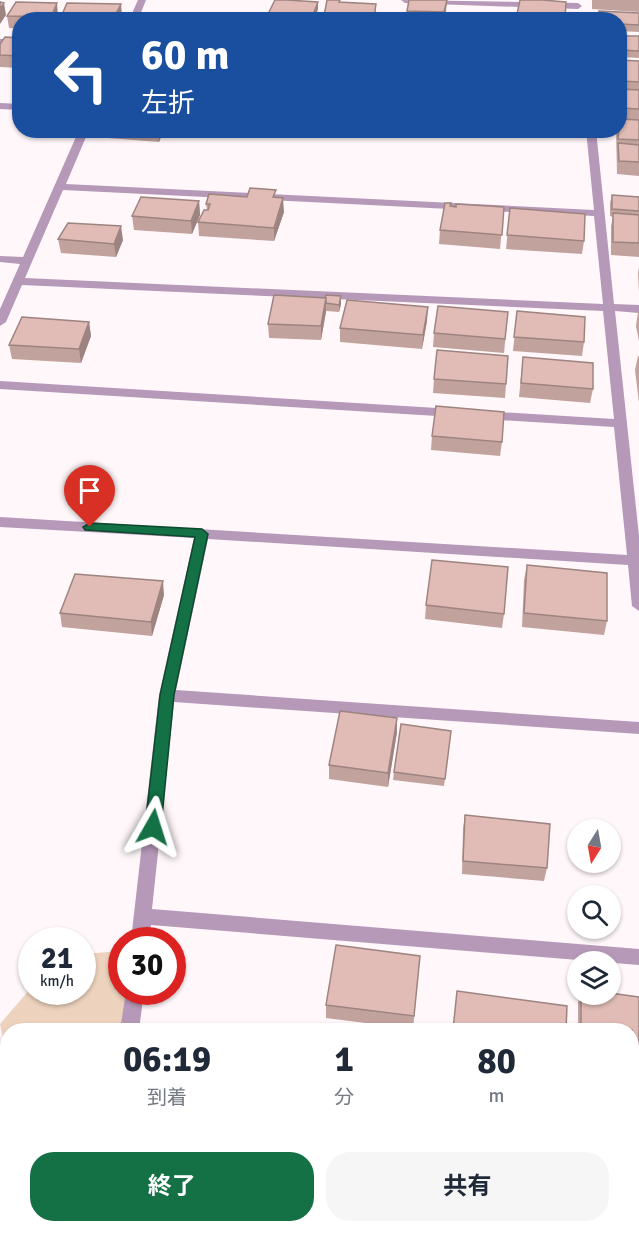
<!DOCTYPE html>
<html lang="ja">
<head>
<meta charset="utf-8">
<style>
  :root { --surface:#fff; --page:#f6f6f7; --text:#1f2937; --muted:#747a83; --accent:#147146 }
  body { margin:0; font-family:Signika,"Noto Sans JP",sans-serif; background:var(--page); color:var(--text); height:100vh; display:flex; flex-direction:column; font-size:22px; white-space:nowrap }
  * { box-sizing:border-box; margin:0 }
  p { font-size:20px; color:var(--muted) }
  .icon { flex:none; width:33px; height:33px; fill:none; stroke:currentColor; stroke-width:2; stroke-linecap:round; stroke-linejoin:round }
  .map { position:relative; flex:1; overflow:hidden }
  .drawer { position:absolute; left:0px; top:1023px; width:639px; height:210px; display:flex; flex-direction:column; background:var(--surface); border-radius:24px 24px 0 0; box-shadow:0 2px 4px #0004 }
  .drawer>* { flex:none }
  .hud { position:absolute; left:12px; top:12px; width:615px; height:126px; border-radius:24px; box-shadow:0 2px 4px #0004; background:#1a4fa0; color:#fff; overflow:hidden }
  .needle { width:39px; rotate:191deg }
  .fabs { position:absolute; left:567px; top:819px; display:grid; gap:12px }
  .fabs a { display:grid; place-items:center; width:54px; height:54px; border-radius:50%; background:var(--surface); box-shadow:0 2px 4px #0004; font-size:30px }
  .speed { position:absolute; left:18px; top:927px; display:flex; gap:12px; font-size:30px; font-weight:700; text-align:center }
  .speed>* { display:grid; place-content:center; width:78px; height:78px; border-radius:50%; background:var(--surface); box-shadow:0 2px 4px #0004; line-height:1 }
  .speed small { font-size:15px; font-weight:400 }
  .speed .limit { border:9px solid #d22; background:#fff; color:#111 }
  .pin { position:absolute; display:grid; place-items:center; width:51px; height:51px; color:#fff; margin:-62px -26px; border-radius:50% 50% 50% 0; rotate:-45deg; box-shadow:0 0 6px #0007 }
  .pin .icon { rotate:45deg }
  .me { position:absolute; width:66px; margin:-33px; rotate:6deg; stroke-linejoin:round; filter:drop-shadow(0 0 4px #0008) }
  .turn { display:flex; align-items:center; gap:21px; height:126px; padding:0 30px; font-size:27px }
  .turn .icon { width:78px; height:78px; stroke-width:2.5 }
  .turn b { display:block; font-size:42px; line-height:51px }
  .eta { display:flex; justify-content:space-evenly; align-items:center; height:102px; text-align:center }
  .eta b { font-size:36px; font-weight:700; line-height:42px }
  .action { display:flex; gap:12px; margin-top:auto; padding:12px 30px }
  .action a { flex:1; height:69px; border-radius:24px; background:var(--accent); color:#fff; font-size:24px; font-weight:700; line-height:69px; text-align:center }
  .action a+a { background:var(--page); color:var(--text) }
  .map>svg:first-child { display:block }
</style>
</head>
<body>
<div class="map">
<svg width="639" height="1233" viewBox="0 0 639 1233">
  <rect width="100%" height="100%" fill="#fff7fa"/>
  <!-- green -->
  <path fill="#edd3be" d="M121 951 122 992H135L130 1030H8L7 1059 0 1024 31 988 32 992H82L83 954Z"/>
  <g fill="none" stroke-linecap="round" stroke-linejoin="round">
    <!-- minor -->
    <path fill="#b699b9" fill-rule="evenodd" d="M138 0H146L138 20H129Z
      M401 0 578 3 582 6 578 9 405 3Z
      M0 39H20V45H0Z
      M0 103 20 104V110L0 109Z
      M79 130H89L66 184 594 210 586 130H596L614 304 639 305V313L615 311 639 536V611L632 606 628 565 208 539 176 690 639 722V734L174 702 152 909 639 949V965L151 925 149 940H131L159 695 194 538 0 527V517L627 555 614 427 483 419 477 415 483 411 614 419 603 311 22 285 6 322 0 326V309L20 264 0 262V256L23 257ZM63 190 594 216 603 304 25 278Z
      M0 381 453 409 459 413 453 417 0 389Z
      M126 992H144L139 1030H120Z
      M341 1226H440L443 1233H344Z"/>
  </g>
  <!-- wall -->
  <path fill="#c2a29d" d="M447 0 444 20H406L407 11Z
    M520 0 566 2 565 20H517Z
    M592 0H639V12L592 9Z
    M342 3 376 11 374 19 391 20H324V16Z
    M318 9 314 20H268V14Z
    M599 11 639 13V32L620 31V20H598Z
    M7 16H58L57 20H20V29L9 28Z
    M122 16 120 20H61V17Z
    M620 36H639V58L620 57Z
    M20 38V68L0 67V44Z
    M620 60 639 61V176L617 174 616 130H620Z
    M107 130H164L159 142 108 138Z
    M612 195 639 197V257L611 255V226L613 217 610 216V203Z
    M247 197 276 198 284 212 274 241 199 236 198 222 207 210 206 204Z
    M199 201 200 215 192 234 134 230 132 216Z
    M450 206 504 207 500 249 439 244 440 230Z
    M510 208 584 241 582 254 506 249Z
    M58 239 123 240 116 257 61 253Z
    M639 267V293L638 273Z
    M274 295 341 304 339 312 326 311 321 340 269 338 268 324Z
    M517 311 584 342 582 356 513 351Z
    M508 312 504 353 433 347 434 333Z
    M638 312H639V341L636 326Z
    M427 321 422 349 340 342V328Z
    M89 322 91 336 81 363 12 359 9 345Z
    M638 356H639V403L635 370Z
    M523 357 593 389 590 403 519 397Z
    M434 379 506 384 505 398 433 393Z
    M432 436 502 442 500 456 431 450Z
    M527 565 607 621 604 635 522 627 524 580Z
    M164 595 152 636 62 627 60 613Z
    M426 605 504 614 502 628 425 619Z
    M451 731 444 786 393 780 394 772Z
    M397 732 388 787 329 779V765Z
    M465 815 547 868 544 881 462 874 463 829Z
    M420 956 413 1029 326 1018V1005Z
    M580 994H610L639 997V1090L632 1089V1030H578V1003Z"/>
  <!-- shaded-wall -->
  <path fill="#9e8480" d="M447 0 446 11 444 20V12Z
    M318 2V9L314 20H312V17Z
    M4 3 6 15 0 24V9Z
    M57 3 58 16 57 20H51V17Z
    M121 4 122 16 120 20H113Z
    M158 130H164L159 142Z
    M283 198 284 212 274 241V228Z
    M199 201 200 215 192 234 191 221Z
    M121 226 123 240 116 257 114 244Z
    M341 296V304L339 312V305Z
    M326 298V312L321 340V326Z
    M428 307 427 321 422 349 423 335Z
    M89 322 91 336 81 363 79 349Z
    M163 581 164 595 152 636 151 622Z
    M397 718V732L388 787V773Z"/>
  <!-- building -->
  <path fill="#e1bcb7" stroke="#9e8480" stroke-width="1.5" d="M275 0H287L318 2 312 17 268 14Z
    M327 0H340L339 2 376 4 374 18 324 16Z
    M409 0H447L444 12 407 11Z
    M520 0H542L566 2 565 18 517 14Z
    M0 2 4 3 0 9Z
    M16 2 57 3 51 17 7 16Z
    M67 3 121 4 113 19 61 17Z
    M599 11 639 13V25L620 24V20H600Z
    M349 19H391L348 20Z
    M620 36H639V51L620 50Z
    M5 37 20 38V56L0 55V44Z
    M620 60 639 61V82L620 81Z
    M620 89 639 90V109L620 108Z
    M620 119 639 120V140L618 139Z
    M618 143 639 145V162L619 161Z
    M250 188 276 190 273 197 283 198 274 228 198 222 204 210H208L210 204H206L209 194 247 197Z
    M612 195 639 197V211L612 209Z
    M141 197 199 201 191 221 132 216Z
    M445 203H451L450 206 456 207V204L504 207 502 235 440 230Z
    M510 208 585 214 584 241 507 235Z
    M613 213 639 215V243L613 242Z
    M68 223 121 226 114 244 58 239Z
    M274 295 326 298 321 326 268 324Z
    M326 295 341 296 339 305 326 303V298H325Z
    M347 300 428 307 423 335 340 328Z
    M438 306 508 312 505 339 434 333Z
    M517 311 585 317 584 342 514 337Z
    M22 317 89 322 79 349 9 345Z
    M437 350 508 356 506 384 434 379Z
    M523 357 593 363V389L521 383Z
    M436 406 504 412 502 442 432 436Z
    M432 560 508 567 504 614 426 605Z
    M527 565 607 573V621L524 613Z
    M75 574 163 581 151 622 60 613Z
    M340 711 397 718 388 773 329 765Z
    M401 724 451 731 445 779 394 772Z
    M465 815 550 824 547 868 463 861Z
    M336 945 420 956 414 1016 326 1005Z
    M457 991 567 1006 566 1030H453Z
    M610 993 639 997V1077L632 1076V1030H581V994H610Z"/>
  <!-- route -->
  <path fill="#147146" stroke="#0d492e" stroke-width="1.5" d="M90 523 202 529 208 534 174 695 161 827 153 834 145 827 160 695 195 537 85 530 83 527Z"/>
</svg>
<div class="fabs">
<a><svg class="needle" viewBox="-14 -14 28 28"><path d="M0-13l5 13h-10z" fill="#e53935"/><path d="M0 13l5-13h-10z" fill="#747a83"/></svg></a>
<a><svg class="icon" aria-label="search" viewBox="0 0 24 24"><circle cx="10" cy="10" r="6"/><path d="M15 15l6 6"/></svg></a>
<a><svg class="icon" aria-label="layers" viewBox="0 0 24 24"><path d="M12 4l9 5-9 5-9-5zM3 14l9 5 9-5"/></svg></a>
</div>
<div class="speed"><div>21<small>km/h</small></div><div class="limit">30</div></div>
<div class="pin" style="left:90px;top:527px;background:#d93025"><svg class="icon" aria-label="arrive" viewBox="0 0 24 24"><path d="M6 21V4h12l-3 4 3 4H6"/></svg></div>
<svg class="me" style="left:153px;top:827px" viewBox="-20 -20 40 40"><path d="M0-17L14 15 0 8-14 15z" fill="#147146" stroke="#fff" stroke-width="4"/></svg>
<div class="hud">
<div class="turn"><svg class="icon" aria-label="left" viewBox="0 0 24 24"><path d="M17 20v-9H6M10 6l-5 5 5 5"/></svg><div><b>60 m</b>左折</div></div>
</div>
<section class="drawer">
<div class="eta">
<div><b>06:19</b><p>到着</p></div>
<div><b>1</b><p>分</p></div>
<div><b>80</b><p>m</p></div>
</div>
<div class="action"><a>終了</a><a>共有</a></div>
</section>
</div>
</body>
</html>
